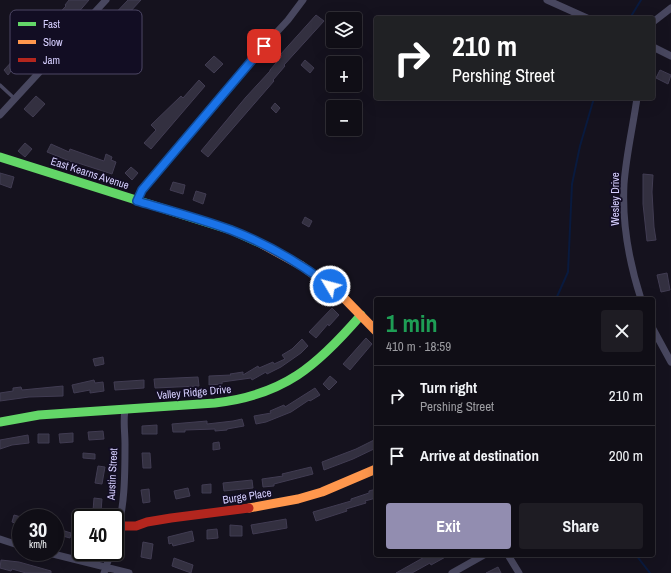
<!DOCTYPE html>
<html lang="en">
<head>
<meta charset="utf-8">
<style>
  :root { --surface:#100e16; --page:#1e1c23; --text:#f1f3f6; --muted:#9c9ca1; --line:#302e35; --accent:#928db0 }
  body { margin:0; font-family:"Archivo Narrow",sans-serif; background:var(--page); color:var(--text); height:100vh; display:flex; flex-direction:column; font-size:15px; white-space:nowrap }
  * { box-sizing:border-box; margin:0 }
  p { font-size:13px; color:var(--muted) }
  .icon { flex:none; width:22px; height:22px; fill:none; stroke:currentColor; stroke-width:2; stroke-linecap:round; stroke-linejoin:round }
  .map { position:relative; flex:1; overflow:hidden }
  .panel { position:absolute; left:374px; top:297px; width:281px; height:260px; display:flex; flex-direction:column; background:var(--surface); border-radius:4px; box-shadow:0 4px 16px #0002,0 0 0 1px var(--line) }
  .panel>* { flex:none }
  .guide { position:absolute; left:374px; top:16px; width:281px; height:84px; border-radius:4px; box-shadow:0 4px 16px #0002,0 0 0 1px var(--line); background:#202124; color:#fff; overflow:hidden }
  .controls { position:absolute; left:326px; top:12px; display:grid; gap:8px }
  .controls a { display:grid; place-items:center; width:36px; height:36px; border-radius:4px; background:var(--surface); box-shadow:0 4px 16px #0002,0 0 0 1px var(--line); font-size:20px }
  .speed { position:absolute; left:12px; top:509px; display:flex; gap:8px; font-size:20px; font-weight:700; text-align:center }
  .speed>* { display:grid; place-content:center; width:52px; height:52px; border-radius:50%; background:var(--surface); box-shadow:0 4px 16px #0002,0 0 0 1px var(--line); line-height:1 }
  .speed small { font-size:10px; font-weight:400 }
  .speed .limit { border:2px solid #111; border-radius:6px; background:#fff; color:#111 }
  .pin { position:absolute; display:grid; place-items:center; width:34px; height:34px; color:#fff; margin:-17px; border-radius:8px; box-shadow:0 2px 6px #0006 }
  .me { position:absolute; width:44px; margin:-22px; rotate:307deg; stroke-linejoin:round; filter:drop-shadow(0 0 3px #0008) }
  .turn { display:flex; align-items:center; gap:14px; height:84px; padding:0 12px; font-size:18px }
  .turn .icon { width:52px; height:52px; stroke-width:2.5 }
  .turn b { display:block; font-size:28px; line-height:34px }
  .round { display:grid; place-items:center; flex:none; width:42px; height:42px; border-radius:4px; background:var(--page) }
  .overview { display:flex; align-items:center; justify-content:space-between; height:68px; padding:0 12px }
  h1 { font-size:24px; font-weight:800; line-height:30px; color:#1e9e55 }
  .cta { display:flex; gap:8px; margin-top:auto; padding:8px 12px }
  .cta a { flex:1; height:46px; border-radius:4px; background:var(--accent); color:#fff; font-size:16px; font-weight:800; line-height:46px; text-align:center }
  .cta a+a { background:var(--page); color:var(--text) }
  ul { padding:0; list-style:none }
  li { display:flex; align-items:center; gap:12px; height:60px; padding:0 12px; border-top:1px solid var(--line) }
  li div { flex:1 }
  li b { display:block; font-size:15px }
  li em { font-style:normal }
  .map>svg:first-child { display:block }
</style>
</head>
<body>
<div class="map">
<svg width="671" height="573" viewBox="0 0 671 573">
  <rect width="100%" height="100%" fill="#15121e"/>
  <g fill="none" stroke-linecap="round" stroke-linejoin="round">
    <!-- stream -->
    <path stroke="#091a3e" stroke-width="2" d="M630 18 641 0
      M556 299 568 272 572 184 580 146 594 98
      M636 555 650 573"/>
  </g>
  <!-- building -->
  <path fill="#333040" stroke="#413c52" d="M69 0H89L76 15 74 13 54 38 50 35 36 50 38 52 32 59 23 51 32 42 28 38 34 31 35 33 48 18 52 21 66 6 65 5Z
    M128 0H141L114 29 107 22Z
    M316 15 324 21 284 65 285 66 273 80 274 81 208 157 201 151 246 97 270 71V70L282 56 280 55Z
    M17 56 21 60 19 63 21 65 13 73 11 71 8 75 4 70Z
    M214 56 223 64 214 73 205 65Z
    M305 60 314 68 310 73 301 65Z
    M660 70 671 75 668 84 656 78Z
    M199 80 205 86 151 149 144 143 156 130 151 125 181 96 183 98Z
    M36 96 45 104 33 117 24 109Z
    M275 103 280 108 276 113 271 108Z
    M25 143 32 149 25 157 18 151Z
    M51 144 69 152 70 149 104 161 106 154 112 157 111 160 116 162 112 174 78 163 77 164 47 152Z
    M131 167 138 173 132 180 125 173Z
    M0 173 14 177 11 188 0 184Z
    M643 174 653 175 652 192 654 227 656 240 647 241 643 204Z
    M173 182 185 185 183 194 170 190Z
    M196 191 206 194 203 204 193 200Z
    M305 217 312 221 309 227 302 223Z
    M667 273 670 290 661 292 657 275Z
    M332 308 339 315 329 326 328 324 316 338 309 332Z
    M366 338 372 344 350 370 343 364Z
    M302 339 308 346 301 353 281 367 267 374 266 372 252 380 251 378 222 382V384L209 385V376L231 375 230 374 243 372V375L258 366 259 368 273 362 274 364 285 359 282 355 292 349Z
    M103 357 104 364 95 366 93 359Z
    M330 376 337 382 329 390 323 384Z
    M198 377 199 386 155 388 154 379Z
    M94 380 95 383 103 382 104 391 90 393V390L74 393 72 385Z
    M144 380V388L115 390 114 382Z
    M63 386V396L29 397 0 401V393L13 391V388L21 387 22 390Z
    M315 388 320 395 310 401 309 400 291 412 266 422 256 424 254 416 271 413 270 411 284 405 285 407Z
    M242 419 244 426 227 429V430L215 431V429L185 430V432H173L172 424 207 421V424L233 421Z
    M157 425V434H142V426Z
    M103 431 104 439 89 440 88 432Z
    M73 433V442L60 443 59 434Z
    M38 434H49V443H38Z
    M28 435 29 443 12 445 0 449V440Z
    M376 439V448L353 459 324 470 322 462 356 449Z
    M219 442 220 449 213 450V443Z
    M83 453 95 454V459L83 458Z
    M142 453H150L151 468H143Z
    M98 466 105 467 102 484 95 483Z
    M311 467 313 474 274 484V486L263 487 262 479 283 476 282 474Z
    M252 480 253 488 224 491 223 483Z
    M211 484V493H202V485Z
    M188 488 190 496 176 499 174 491Z
    M149 489 150 502 143 503 141 490Z
    M376 489V498L365 501 366 503 346 509 347 511 316 521 313 512 351 501V499L369 493V491Z
    M94 498 102 499 101 511H93Z
    M14 515 21 517V525L12 522Z
    M286 519 287 528 253 534 251 525Z
    M230 525 242 526V536H230Z
    M55 528 71 533 70 538 55 534Z
    M217 529 218 538 207 539V530Z
    M192 531 194 541 173 546 172 543 169 544 168 537Z
    M143 542 153 544 151 559 141 557Z
    M428 555H449L431 565 430 563 412 573H396Z
    M174 558 193 565 191 573 172 566Z
    M1 560 19 562 51 571V573H26L12 569 11 571 0 568Z
    M498 567 501 573H486Z"/>
  <g fill="none" stroke-linecap="round" stroke-linejoin="round">
    <!-- lane -->
    <path stroke="#48475f" stroke-width="3.5" d="M0 85 15 99"/>
    <!-- street -->
    <path stroke="#48475f" stroke-width="7" d="M547 0 587 18
      M653 22 671 8
      M653 47 671 56
      M637 98C633 126 626 156 624 184 622 222 629 262 641 299
      M0 115 106 0
      M137 201 142 190 264 46 288 20 303 0
      M653 329 671 362
      M0 539 21 546
      M115 539C125 509 125 475 125 444 125 432 123 421 125 410
      M45 552 129 573
      M508 555 519 573
      M104 573 111 552
      M452 573 484 555"/>
    <!-- fast -->
    <path stroke="#63d668" stroke-width="9" d="M0 157 231 230 262 244
      M0 422 39 415 215 403C284 395 317 366 361 315"/>
    <!-- slow -->
    <path stroke="#ff974d" stroke-width="9" d="M262 244 302 266 342 296 376 331
      M249 508 298 499 322 492 376 469"/>
    <!-- jam -->
    <path stroke="#b3261e" stroke-width="9" d="M118 526H136L147 522 171 518 249 508"/>
  </g>
  <g fill="none" stroke-linecap="round" stroke-linejoin="round">
    <defs>
      <path id="route" d="M264 46 142 190 137 201C168 210 201 219 231 230 267 244 300 263 330 286"/>
    </defs>
    <!-- route casing -->
    <use href="#route" stroke="#114b97" stroke-width="10"/>
    <!-- route -->
    <use href="#route" stroke="#1a73e8" stroke-width="7"/>
  </g>
  <g text-anchor="middle" dominant-baseline="central" stroke-width="3.5" stroke-linejoin="round" paint-order="stroke">
    <!-- street labels -->
    <g font-size="11" fill="#d6cfff" stroke="#120d23">
      <text transform="translate(90 173) rotate(18)">East Kearns Avenue</text>
      <text transform="translate(615 199) rotate(-90)">Wesley Drive</text>
      <text transform="translate(194 392) rotate(-5)">Valley Ridge Drive</text>
      <text transform="translate(112 474) rotate(-87)">Austin Street</text>
      <text transform="translate(247 496) rotate(-9)">Burge Place</text>
    </g>
  </g>
  <!-- legend -->
  <rect x="10" y="10" width="132" height="64" rx="6" fill="#120d23" stroke="#4d4765" stroke-width="1"/>
  <rect x="18" y="22" width="18" height="4" fill="#63d668"/>
  <rect x="18" y="40" width="18" height="4" fill="#ff974d"/>
  <rect x="18" y="58" width="18" height="4" fill="#b3261e"/>
  <g font-size="11" fill="#d6cfff">
    <text x="43" y="28">Fast</text>
    <text x="43" y="46">Slow</text>
    <text x="43" y="64">Jam</text>
  </g>
</svg>
<div class="controls">
<a><svg class="icon" aria-label="layers" viewBox="0 0 24 24"><path d="M12 4l9 5-9 5-9-5zM3 14l9 5 9-5"/></svg></a>
<a>+</a>
<a>−</a>
</div>
<div class="speed"><div>30<small>km/h</small></div><div class="limit">40</div></div>
<div class="pin" style="left:264px;top:46px;background:#d93025"><svg class="icon" aria-label="arrive" viewBox="0 0 24 24"><path d="M6 21V4h12l-3 4 3 4H6"/></svg></div>
<svg class="me" style="left:330px;top:286px" viewBox="-20 -20 40 40"><circle r="17" fill="#1a73e8" stroke="#fff" stroke-width="3"/><path d="M0-11L8 9 0 5-8 9z" fill="#fff"/></svg>
<div class="guide">
<div class="turn"><svg class="icon" aria-label="right" viewBox="0 0 24 24"><path d="M7 20v-9h11M14 6l5 5-5 5"/></svg><div><b>210 m</b>Pershing Street</div></div>
</div>
<section class="panel">
<div class="overview"><div><h1>1 min</h1><p>410 m · 18:59</p></div><a class="round"><svg class="icon" aria-label="close" viewBox="0 0 24 24"><path d="M6 6l12 12M18 6L6 18"/></svg></a></div>
<ul>
<li><svg class="icon" aria-label="right" viewBox="0 0 24 24"><path d="M7 20v-9h11M14 6l5 5-5 5"/></svg><div><b>Turn right</b><p>Pershing Street</p></div><em>210 m</em></li>
<li><svg class="icon" aria-label="arrive" viewBox="0 0 24 24"><path d="M6 21V4h12l-3 4 3 4H6"/></svg><div><b>Arrive at destination</b></div><em>200 m</em></li>
</ul>
<div class="cta"><a>Exit</a><a>Share</a></div>
</section>
</div>
</body>
</html>
